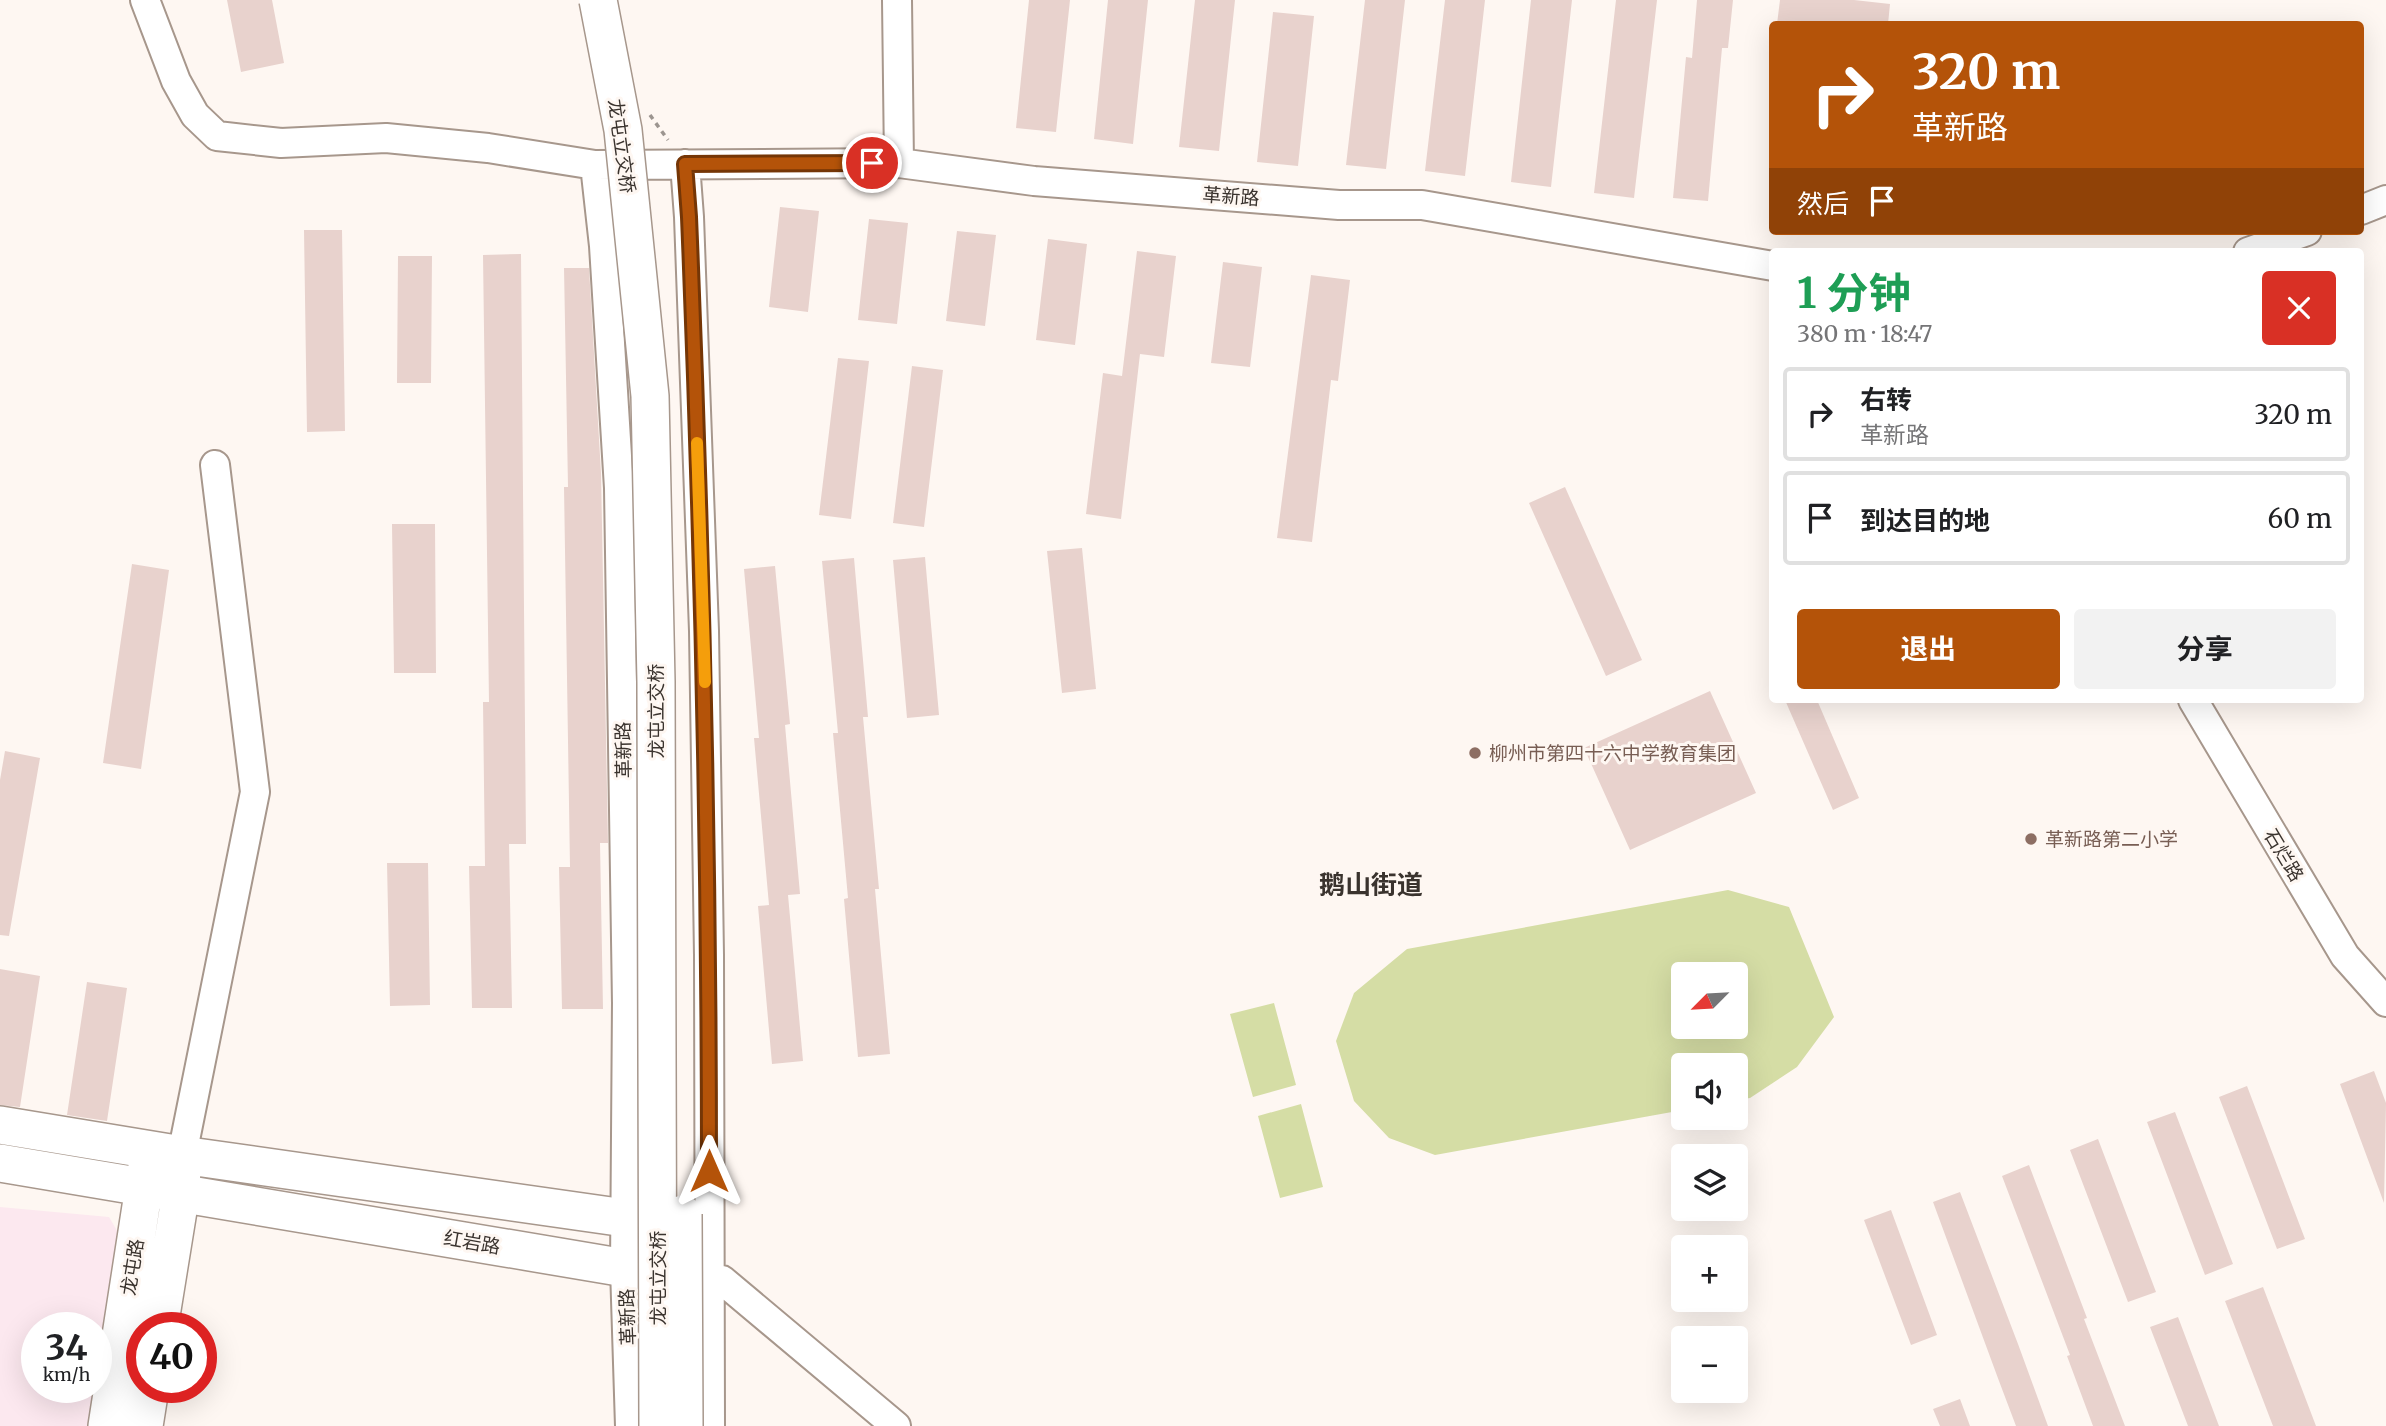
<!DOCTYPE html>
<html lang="zh">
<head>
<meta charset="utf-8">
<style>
  :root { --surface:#fff; --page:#f2f2f2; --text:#202124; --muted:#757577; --line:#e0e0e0; --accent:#b45309 }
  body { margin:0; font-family:Merriweather,"Noto Sans SC",serif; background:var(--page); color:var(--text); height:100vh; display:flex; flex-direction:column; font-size:26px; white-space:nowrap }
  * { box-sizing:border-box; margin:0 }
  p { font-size:23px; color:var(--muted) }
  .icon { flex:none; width:38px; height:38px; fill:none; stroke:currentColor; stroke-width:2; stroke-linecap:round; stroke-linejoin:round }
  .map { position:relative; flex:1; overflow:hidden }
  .drawer { position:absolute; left:1769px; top:248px; width:595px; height:455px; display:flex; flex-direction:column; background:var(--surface); border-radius:7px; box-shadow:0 7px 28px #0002 }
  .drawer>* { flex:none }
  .top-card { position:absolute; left:1769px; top:21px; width:595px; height:214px; border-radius:7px; box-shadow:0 7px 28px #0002; background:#b45309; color:#fff; overflow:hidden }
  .needle { width:46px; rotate:246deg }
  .buttons { position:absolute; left:1671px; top:962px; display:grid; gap:14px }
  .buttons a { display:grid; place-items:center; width:77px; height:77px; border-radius:7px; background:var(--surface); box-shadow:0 7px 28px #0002; font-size:35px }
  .speed { position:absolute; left:21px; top:1312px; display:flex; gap:14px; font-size:35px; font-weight:700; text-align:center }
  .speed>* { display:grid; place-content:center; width:91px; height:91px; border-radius:50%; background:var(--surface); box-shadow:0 7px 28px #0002; line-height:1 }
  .speed small { font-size:18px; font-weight:400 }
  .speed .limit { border:10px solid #d22; background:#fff; color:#111 }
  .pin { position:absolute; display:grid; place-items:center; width:60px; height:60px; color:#fff; margin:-30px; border:4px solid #fff; border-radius:50%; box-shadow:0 2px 7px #0007 }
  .me { position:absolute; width:77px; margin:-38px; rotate:0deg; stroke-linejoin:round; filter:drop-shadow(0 0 5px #0008) }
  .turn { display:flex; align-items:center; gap:24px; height:147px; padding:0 28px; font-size:32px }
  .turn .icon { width:91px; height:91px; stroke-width:2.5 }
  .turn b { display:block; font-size:49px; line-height:60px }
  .then { display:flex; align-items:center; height:66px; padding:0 28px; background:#0003; gap:14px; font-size:26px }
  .round { display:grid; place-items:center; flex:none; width:74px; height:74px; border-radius:7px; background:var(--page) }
  .overview { display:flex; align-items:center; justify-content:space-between; height:119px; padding:0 28px }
  h1 { font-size:42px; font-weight:700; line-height:52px; color:#1e9e55 }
  .button { display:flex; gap:14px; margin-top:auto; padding:14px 28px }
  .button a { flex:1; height:80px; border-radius:7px; background:var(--accent); color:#fff; font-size:28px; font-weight:700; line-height:80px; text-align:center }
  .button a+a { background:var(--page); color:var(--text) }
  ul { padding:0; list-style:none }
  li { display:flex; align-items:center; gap:21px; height:94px; margin:0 14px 10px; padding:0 14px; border:4px solid var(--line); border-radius:7px }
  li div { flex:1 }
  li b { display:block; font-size:26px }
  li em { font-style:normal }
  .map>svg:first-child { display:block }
</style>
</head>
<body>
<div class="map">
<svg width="2386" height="1426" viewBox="0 0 2386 1426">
  <rect width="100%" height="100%" fill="#fef7f2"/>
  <!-- industrial -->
  <path fill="#fce8ef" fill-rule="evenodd" d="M0 1207 109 1217 136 1263 113 1426H0ZM37 1328H96V1388H37Z"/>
  <!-- green -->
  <path fill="#d5dda5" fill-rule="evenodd" d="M1728 890 1789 907 1834 1017 1797 1067 1750 1098 1736 1100V1066H1684L1683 1110 1435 1155 1389 1138 1354 1101 1336 1041 1354 993 1407 949ZM1684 975H1736V1027H1684Z
    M1274 1003 1296 1085 1253 1097 1230 1014Z
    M1301 1104 1323 1187 1280 1198 1258 1116Z"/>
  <!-- building -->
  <path fill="#e8d2cd" d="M227 0H272L284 63 241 72Z
    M1029 0H1070L1056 132 1016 128Z
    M1108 0H1148L1133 144 1094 139Z
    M1195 0H1235L1219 151 1179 147Z
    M1365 0H1405L1386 169 1346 165Z
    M1445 0H1485L1465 176 1425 171Z
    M1531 0H1572L1551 187 1511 182Z
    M1616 0H1657L1634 198 1594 193Z
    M1697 0H1733L1728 48H1722L1708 201 1673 198 1686 57 1692 58Z
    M1780 0H1854L1890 4 1888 24H1777Z
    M1273 12 1314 16 1298 166 1257 162Z
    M780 207 819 211 808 312 769 307Z
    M869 219 908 223 897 324 858 320Z
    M304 230H342L345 431 307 432Z
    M957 231 996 235 985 326 946 321Z
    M1048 239 1087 244 1075 345 1036 340Z
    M1137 251 1176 256 1164 357 1140 354 1121 519 1086 514 1103 373 1122 376Z
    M521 254 526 844H509L512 1008H472L469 866H485L483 702H489L483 255Z
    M398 256H432L431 383H397Z
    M1223 262 1262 267 1250 367 1211 363Z
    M564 268H589L601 473 608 843H600L603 1009H562L559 867H570L564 487H568Z
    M1311 275 1350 280 1338 381 1331 380 1312 542 1277 538Z
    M838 358 869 361 851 519 819 515Z
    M912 366 943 370 924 527 893 523Z
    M1565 487 1642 660 1606 676 1529 503Z
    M392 524H435L436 673H394Z
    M1082 548 1096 689 1062 693 1047 551Z
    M925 557 939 715 907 718 893 560Z
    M854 558 868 717H863L879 889H875L890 1054 858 1057 844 899 848 898 833 733H838L822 561Z
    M132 564 169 570 141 769 103 763Z
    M775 566 790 724 785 725 800 894 788 895 803 1061 772 1064 758 906 769 905 754 738H759L744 569Z
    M1710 691 1756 793 1630 850 1584 748Z
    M1785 700H1817L1859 798 1833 810Z
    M5 751 40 758 9 936 0 935V780Z
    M387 863H428L430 1005 390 1006Z
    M0 969 40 976 20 1107 0 1105Z
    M87 982 127 988 107 1121 67 1115Z
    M2374 1071 2386 1103 2384 1203 2340 1084Z
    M2247 1086 2305 1239 2277 1249 2219 1097Z
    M2175 1112 2233 1264 2205 1275 2147 1122Z
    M2098 1139 2156 1292 2128 1302 2070 1150Z
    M2029 1165 2087 1318 2084 1319 2125 1426H2093L2067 1356 2070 1355 2002 1176Z
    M1960 1192 2018 1344 2048 1426H2016L1999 1381 1933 1202Z
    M1891 1210 1937 1335 1911 1345 1864 1220Z
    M2263 1287 2316 1426H2273L2225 1301Z
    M2178 1317 2219 1426H2188L2150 1327Z
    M1960 1399 1970 1426H1940L1933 1409Z"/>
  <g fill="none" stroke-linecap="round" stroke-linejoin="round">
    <defs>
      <path id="minor" d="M145 0 176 81 195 115 217 136 281 143 386 138 488 148 595 165 899 163 1034 181 1339 205H1422L1773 266
        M897 0 899 163
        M685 164 689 217 704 631 709 955 710 1426
        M595 165 604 246 619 488 627 1003 625 1268 630 1426
        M2361 210 2386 200
        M2248 252 2307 231
        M2193 700 2345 956 2386 1002
        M182 1155 255 792 215 465
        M709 1279 722 1280 896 1426"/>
      <path id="major" d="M0 1125 182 1155 625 1218 709 1279
        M0 1163 625 1268 690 1276
        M159 1328 181 1192 182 1167
        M107 1426 148 1161
        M144 1426 150 1388"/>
    </defs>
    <!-- minor casing -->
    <use href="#minor" stroke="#a7978c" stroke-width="32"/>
    <!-- major casing -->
    <use href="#major" stroke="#a7978c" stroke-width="40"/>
    <!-- path -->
    <path stroke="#9c9590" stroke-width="3.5" stroke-dasharray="5 5" stroke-linecap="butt" d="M650 115 668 140"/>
    <!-- minor -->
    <use href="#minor" stroke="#fff" stroke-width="28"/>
    <!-- major -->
    <use href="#major" stroke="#fff" stroke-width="37"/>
    <defs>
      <path id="major-bridge" d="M598 0 623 130 650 396 656 682 658 1426
        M683 1214 684 1426"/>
    </defs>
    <!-- major-bridge casing -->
    <use href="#major-bridge" stroke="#a7978c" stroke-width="40" stroke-linecap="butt"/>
    <!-- major-bridge -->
    <use href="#major-bridge" stroke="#fff" stroke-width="37"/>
  </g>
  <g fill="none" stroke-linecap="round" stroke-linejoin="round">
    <defs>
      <path id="route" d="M709 1171C709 852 702 535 689 217L685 164 872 163"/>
    </defs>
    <!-- route casing -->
    <use href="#route" stroke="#753606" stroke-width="18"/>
    <!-- route -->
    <use href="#route" stroke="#b45309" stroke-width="12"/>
    <!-- slow -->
    <path stroke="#f59e0b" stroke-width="12" d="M697 443 705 682"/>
  </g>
  <!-- markers -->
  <g fill="#8d6e63" stroke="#fef7f2" stroke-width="2.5">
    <circle cx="1475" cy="753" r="7"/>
    <circle cx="2031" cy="839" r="7"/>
  </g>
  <g text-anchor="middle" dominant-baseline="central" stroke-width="6" stroke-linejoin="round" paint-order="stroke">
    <!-- street labels -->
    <g font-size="19" fill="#3a332e" stroke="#fef7f2">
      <text transform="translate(622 146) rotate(82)">龙屯立交桥</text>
      <text transform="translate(1231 196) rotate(4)">革新路</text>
      <text transform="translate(656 711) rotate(-90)">龙屯立交桥</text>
      <text transform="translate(623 750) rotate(-91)">革新路</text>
      <text transform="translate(2284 855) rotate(59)">石烂路</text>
      <text transform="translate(472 1242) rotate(10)">红岩路</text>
      <text transform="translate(132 1267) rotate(-81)">龙屯路</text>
      <text transform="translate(658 1278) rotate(-90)">龙屯立交桥</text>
      <text transform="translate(627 1317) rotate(-92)">革新路</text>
    </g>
    <!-- education labels -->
    <g font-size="19" fill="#785e54" stroke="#fef7f2" text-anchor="start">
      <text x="1489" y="753">柳州市第四十六中学教育集团</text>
      <text x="2045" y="839">革新路第二小学</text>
    </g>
    <!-- district labels -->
    <g font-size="26" font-weight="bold" fill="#3a332e" stroke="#fef7f2">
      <text x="1371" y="884">鹅山街道</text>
    </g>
  </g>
</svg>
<div class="buttons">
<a><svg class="needle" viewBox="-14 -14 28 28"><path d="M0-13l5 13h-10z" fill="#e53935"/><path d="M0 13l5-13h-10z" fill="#757577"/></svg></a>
<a><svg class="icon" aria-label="sound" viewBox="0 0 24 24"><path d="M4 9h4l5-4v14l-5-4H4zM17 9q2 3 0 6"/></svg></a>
<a><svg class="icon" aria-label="layers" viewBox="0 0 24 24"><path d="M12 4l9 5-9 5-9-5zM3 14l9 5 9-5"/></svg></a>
<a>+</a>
<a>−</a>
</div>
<div class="speed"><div>34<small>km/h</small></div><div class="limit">40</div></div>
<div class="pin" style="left:872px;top:163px;background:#d93025"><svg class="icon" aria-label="arrive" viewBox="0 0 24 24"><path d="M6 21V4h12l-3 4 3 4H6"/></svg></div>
<svg class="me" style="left:709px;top:1171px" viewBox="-20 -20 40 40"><path d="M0-17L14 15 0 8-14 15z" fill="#b45309" stroke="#fff" stroke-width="4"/></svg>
<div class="top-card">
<div class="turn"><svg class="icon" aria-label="right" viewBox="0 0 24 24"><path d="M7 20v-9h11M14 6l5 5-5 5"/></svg><div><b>320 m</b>革新路</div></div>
<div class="then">然后<svg class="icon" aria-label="arrive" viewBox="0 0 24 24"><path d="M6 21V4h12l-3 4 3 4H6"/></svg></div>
</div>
<section class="drawer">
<div class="overview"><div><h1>1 分钟</h1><p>380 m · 18:47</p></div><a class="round" style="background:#d93025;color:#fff"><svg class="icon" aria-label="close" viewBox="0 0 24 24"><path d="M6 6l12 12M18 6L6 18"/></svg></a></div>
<ul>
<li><svg class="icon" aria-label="right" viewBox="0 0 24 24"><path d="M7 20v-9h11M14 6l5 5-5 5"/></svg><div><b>右转</b><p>革新路</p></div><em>320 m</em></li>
<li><svg class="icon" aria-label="arrive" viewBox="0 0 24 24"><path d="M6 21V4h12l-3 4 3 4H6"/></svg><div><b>到达目的地</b></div><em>60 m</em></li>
</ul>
<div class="button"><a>退出</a><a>分享</a></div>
</section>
</div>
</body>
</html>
